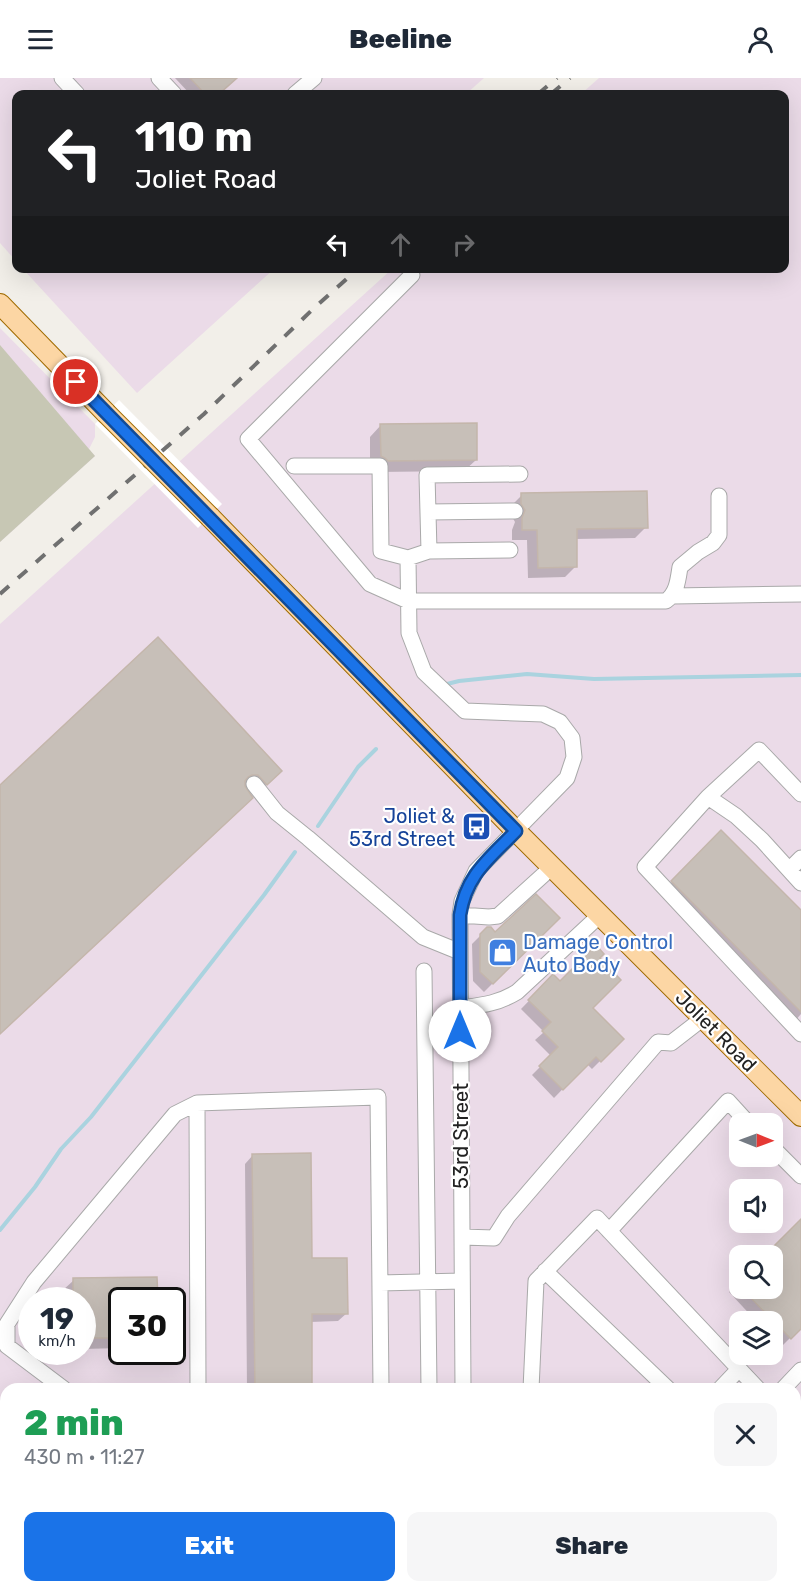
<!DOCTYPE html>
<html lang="en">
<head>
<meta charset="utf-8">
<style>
  :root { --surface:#fff; --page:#f6f6f7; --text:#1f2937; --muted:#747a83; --accent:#1a73e8 }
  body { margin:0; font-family:Rubik,sans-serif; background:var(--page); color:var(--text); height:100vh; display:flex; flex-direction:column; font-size:22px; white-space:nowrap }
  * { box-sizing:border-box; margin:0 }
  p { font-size:20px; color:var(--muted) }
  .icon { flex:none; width:33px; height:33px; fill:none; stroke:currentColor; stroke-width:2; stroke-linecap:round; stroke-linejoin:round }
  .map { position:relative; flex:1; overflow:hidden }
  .details { position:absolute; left:0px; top:1305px; width:801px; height:210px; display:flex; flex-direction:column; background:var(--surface); border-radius:18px 18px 0 0; box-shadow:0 6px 24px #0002 }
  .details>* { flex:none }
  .guide { position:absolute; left:12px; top:12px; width:777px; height:183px; border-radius:12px; box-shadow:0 6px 24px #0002; background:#202124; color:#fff; overflow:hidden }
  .needle { width:39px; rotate:91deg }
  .controls { position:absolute; left:729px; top:1035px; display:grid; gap:12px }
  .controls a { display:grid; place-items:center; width:54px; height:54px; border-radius:12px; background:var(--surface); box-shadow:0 6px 24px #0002; font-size:30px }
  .speed { position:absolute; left:18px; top:1209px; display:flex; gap:12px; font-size:30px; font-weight:700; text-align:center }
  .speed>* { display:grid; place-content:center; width:78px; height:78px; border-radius:50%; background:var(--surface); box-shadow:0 6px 24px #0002; line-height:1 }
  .speed small { font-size:15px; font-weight:400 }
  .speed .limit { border:3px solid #111; border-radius:9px; background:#fff; color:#111 }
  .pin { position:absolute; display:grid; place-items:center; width:51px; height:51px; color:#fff; margin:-26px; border:3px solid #fff; border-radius:50%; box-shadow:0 2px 6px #0007 }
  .me { position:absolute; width:66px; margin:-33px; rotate:0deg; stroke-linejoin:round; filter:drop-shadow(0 0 4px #0008) }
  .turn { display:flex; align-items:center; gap:21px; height:126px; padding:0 24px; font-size:27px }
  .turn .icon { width:78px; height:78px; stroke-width:2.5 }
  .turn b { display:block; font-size:42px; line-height:51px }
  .lanes { display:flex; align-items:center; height:57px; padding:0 24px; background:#0003; justify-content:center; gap:30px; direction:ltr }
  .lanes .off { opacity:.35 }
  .round { display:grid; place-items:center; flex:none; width:63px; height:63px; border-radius:12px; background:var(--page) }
  .summary { display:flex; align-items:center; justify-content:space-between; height:102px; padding:0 24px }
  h1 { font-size:36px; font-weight:800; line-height:45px; color:#1e9e55 }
  .action { display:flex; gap:12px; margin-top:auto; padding:12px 24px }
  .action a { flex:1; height:69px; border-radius:12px; background:var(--accent); color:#fff; font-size:24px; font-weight:800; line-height:69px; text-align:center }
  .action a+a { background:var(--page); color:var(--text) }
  header { display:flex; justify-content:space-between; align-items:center; height:78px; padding:0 24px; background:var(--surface); font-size:27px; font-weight:800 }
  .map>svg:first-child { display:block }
</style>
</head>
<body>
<header><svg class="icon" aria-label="menu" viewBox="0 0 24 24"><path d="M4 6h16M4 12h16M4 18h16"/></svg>Beeline<svg class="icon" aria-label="person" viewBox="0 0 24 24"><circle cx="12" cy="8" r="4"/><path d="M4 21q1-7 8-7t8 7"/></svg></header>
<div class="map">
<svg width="801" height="1515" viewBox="0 0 801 1515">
  <rect width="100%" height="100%" fill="#f2efe9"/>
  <!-- industrial -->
  <path fill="#ebdbe8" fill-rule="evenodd" d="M0 0H484L466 16H16V183L0 165Z
    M599 0H801V1515H0V546L392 191 784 190V16H581ZM740 1046H772V1078H740ZM740 1112H772V1144H740ZM740 1178H772V1210H740ZM32 1222H82V1274H32ZM122 1222H172V1274H122ZM740 1244H772V1276H740ZM6 1311H795V1509H6Z
    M23 191H274L137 315Z
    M0 250 95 346V359L89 371 95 378 0 464Z"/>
  <!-- construction -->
  <path fill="#c7c7b4" d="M0 267 95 378 0 464Z"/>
  <!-- pier -->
  <path fill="#fff" d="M119 322 222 426 198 450 95 346Z"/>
  <!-- shadow -->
  <path fill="#0003" d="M175 0H236L218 16H190Z
    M381 347 476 382 464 393 377 394 370 390V359Z
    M522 417 646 449 635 460 575 461V489L565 499 528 500 527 462H512V452L515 444 511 437V428Z
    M280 693 255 717 247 708H242L0 955V709Z
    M721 754 801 834V936L794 944 664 812Z
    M558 840 484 914 473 903 472 866 488 850 495 856Z
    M598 880 591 930 622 961 592 991 587 986 554 1020 532 997 551 978 535 962 544 954 521 931 553 898 560 905Z
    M253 1077 311 1182 347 1235 338 1243 310 1244 311 1311H247L245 1086Z
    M801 1143V1249L782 1268 772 1259V1244H757L729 1214 740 1204V1210H772Z
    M156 1200V1222H122V1270L82 1271V1222H62V1213L74 1202Z
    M795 1410 801 1417V1505L795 1499Z
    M0 1454 6 1458V1509H75L71 1515H0Z"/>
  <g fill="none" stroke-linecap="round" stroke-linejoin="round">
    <!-- stream -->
    <path stroke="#aad3df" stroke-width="4" d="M447 606 459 603 527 596 594 601 801 597
      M318 748 358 689 376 671
      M0 1152 35 1109 61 1071 91 1039 119 1003 264 817 295 774"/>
  </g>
  <!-- building -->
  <path fill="#c7bfb8" stroke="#c4b6ab" stroke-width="1.5" d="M190 0H237L219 16H205Z
    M477 345V382L388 383 385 380 381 378 380 346Z
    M647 413 648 450 577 451V489L538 490 537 452H522V440L525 432 521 426V415Z
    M158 559 282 693 267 707 258 697H252L248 699 245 703V708L253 720 0 956V707Z
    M721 752 801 832V934L671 803Z
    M536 816 560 840 493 906 480 894V856L487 849H491L495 854Z
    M596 867 604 876 600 880 621 902 593 930 624 961 601 984 596 979 563 1012 539 988 558 969 542 953 551 944 528 922 553 896 560 903Z
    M311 1075 312 1180H347L348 1236H312V1311H255L252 1076Z
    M801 1141V1251L791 1261 741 1210H772V1178H764Z
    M157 1199 158 1222H122V1260H82V1222H73V1200Z"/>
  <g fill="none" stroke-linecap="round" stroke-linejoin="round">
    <defs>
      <path id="minor" d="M62 0 77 16
        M159 0 174 16
        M295 16 314 0
        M412 197 248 361 370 506 408 523H666C677 515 678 502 680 489L698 474 713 465 719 457V418
        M294 388H380L381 473 408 480 409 555 424 594 465 633 543 636 560 644 572 660 574 679 567 700 476 793 462 823 460 837 463 1311
        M428 434 515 433
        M429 473 510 472
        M408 480 429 473 427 397 520 396
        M673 518 801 516
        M254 706 277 735 308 760 423 859 460 874
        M708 719 759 672 801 716
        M790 791 801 780
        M801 805 762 762 736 738 708 719 645 789 801 956
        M460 837 489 839 498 838 552 789
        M424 893 429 1311
        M460 930C483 927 497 926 517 914L600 837
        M772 1069 801 1098
        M609 1153 728 1023 749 1046
        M462 1159 494 1160 508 1138 658 964 671 965 702 941
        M545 1193 668 1311
        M380 1205 462 1203
        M64 1311 7 1268V1246L34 1204 175 1036 197 1025
        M198 1311 197 1025 378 1019 381 1311
        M531 1311 536 1203 597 1140 758 1311
        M720 1311 739 1291
        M783 1311 801 1292
        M795 1350 801 1357
        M0 1409 6 1412
        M160 1509 168 1515
        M431 1509V1515
        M465 1509V1515
        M477 1509 492 1515
        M575 1509 582 1515
        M759 1515 764 1511 763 1509"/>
      <path id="major" d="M0 226 106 335
        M210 439 516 753 801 1038"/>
    </defs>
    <!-- minor casing -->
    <use href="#minor" stroke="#a9a9a9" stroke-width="17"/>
    <!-- major casing -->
    <use href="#major" stroke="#a06b00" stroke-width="22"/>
    <!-- minor -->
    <use href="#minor" stroke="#fff" stroke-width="15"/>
    <!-- major -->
    <use href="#major" stroke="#fcd6a4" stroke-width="20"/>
    <!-- rail -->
    <path stroke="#707070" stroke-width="4" stroke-dasharray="12 12" stroke-linecap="butt" d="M538 16 557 0
      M551 16 570 0
      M0 516 204 336 313 231 359 190"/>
    <defs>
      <path id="major-bridge" d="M106 335 210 439"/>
    </defs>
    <!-- major-bridge casing -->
    <use href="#major-bridge" stroke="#a06b00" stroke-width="22" stroke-linecap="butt"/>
    <!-- major-bridge -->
    <use href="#major-bridge" stroke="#fcd6a4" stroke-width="20"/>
  </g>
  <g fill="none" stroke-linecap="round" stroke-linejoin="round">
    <defs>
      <path id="route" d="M76 304 516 753C489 781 466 797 460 837V953"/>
    </defs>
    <!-- route casing -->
    <use href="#route" stroke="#114b97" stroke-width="15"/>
    <!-- route -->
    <use href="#route" stroke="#1a73e8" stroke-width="10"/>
  </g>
  <!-- icons -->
  <defs>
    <symbol id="bus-square" viewBox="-11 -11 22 22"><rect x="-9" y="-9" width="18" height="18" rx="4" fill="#1a4fb4" stroke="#fff"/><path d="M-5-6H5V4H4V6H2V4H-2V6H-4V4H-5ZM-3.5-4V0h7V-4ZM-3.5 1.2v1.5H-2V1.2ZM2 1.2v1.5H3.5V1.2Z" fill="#fff"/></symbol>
    <symbol id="shop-square" viewBox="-11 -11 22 22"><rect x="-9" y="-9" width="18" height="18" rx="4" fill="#3f7fe0" stroke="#fff"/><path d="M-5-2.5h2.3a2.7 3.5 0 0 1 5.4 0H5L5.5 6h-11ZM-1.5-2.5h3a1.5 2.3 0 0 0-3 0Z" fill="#fff"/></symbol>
  </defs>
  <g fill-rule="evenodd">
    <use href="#bus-square" x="460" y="732" width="33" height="33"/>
    <use href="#shop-square" x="486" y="858" width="33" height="33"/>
  </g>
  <g text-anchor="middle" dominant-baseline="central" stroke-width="4.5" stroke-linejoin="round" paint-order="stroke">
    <!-- transit labels -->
    <g font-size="20" fill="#164399" stroke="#fff" text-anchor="end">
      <text x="455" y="738">Joliet &amp;<tspan x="455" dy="23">53rd Street</tspan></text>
    </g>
    <!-- shop labels -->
    <g font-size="20" fill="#366cbe" stroke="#fff" text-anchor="start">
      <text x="523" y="864">Damage Control<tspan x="523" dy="23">Auto Body</tspan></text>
    </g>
    <!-- street labels -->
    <g font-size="20" fill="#222" stroke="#fff">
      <text transform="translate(716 953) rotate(45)">Joliet Road</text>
      <text transform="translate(461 1058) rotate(-90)">53rd Street</text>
    </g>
  </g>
</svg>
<div class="controls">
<a><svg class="needle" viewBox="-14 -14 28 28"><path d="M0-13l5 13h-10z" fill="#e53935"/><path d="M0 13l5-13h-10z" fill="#747a83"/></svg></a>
<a><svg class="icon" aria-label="sound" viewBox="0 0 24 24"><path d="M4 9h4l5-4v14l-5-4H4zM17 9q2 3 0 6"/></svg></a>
<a><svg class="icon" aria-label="search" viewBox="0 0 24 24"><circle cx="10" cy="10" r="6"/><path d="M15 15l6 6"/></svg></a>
<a><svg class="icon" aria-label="layers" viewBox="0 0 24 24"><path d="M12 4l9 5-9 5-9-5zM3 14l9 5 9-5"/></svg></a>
</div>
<div class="speed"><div>19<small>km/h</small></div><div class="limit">30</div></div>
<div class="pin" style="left:76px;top:304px;background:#d93025"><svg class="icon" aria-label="arrive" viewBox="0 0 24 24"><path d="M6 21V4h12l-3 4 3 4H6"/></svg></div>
<svg class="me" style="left:460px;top:953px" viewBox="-20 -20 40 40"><circle r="19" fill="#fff"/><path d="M0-13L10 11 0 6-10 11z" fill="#1a73e8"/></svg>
<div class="guide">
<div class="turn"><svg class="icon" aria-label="left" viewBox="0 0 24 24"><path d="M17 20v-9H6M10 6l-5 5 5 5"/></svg><div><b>110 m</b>Joliet Road</div></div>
<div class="lanes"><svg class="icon" aria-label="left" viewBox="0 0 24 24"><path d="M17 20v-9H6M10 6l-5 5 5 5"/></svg><svg class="icon off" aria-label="ahead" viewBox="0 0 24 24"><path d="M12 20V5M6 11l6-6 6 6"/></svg><svg class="icon off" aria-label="right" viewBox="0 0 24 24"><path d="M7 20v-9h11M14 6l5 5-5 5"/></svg></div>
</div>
<section class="details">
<div class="summary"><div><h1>2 min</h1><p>430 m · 11:27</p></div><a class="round"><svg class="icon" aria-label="close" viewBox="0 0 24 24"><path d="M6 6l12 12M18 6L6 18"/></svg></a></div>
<div class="action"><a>Exit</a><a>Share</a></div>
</section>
</div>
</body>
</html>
